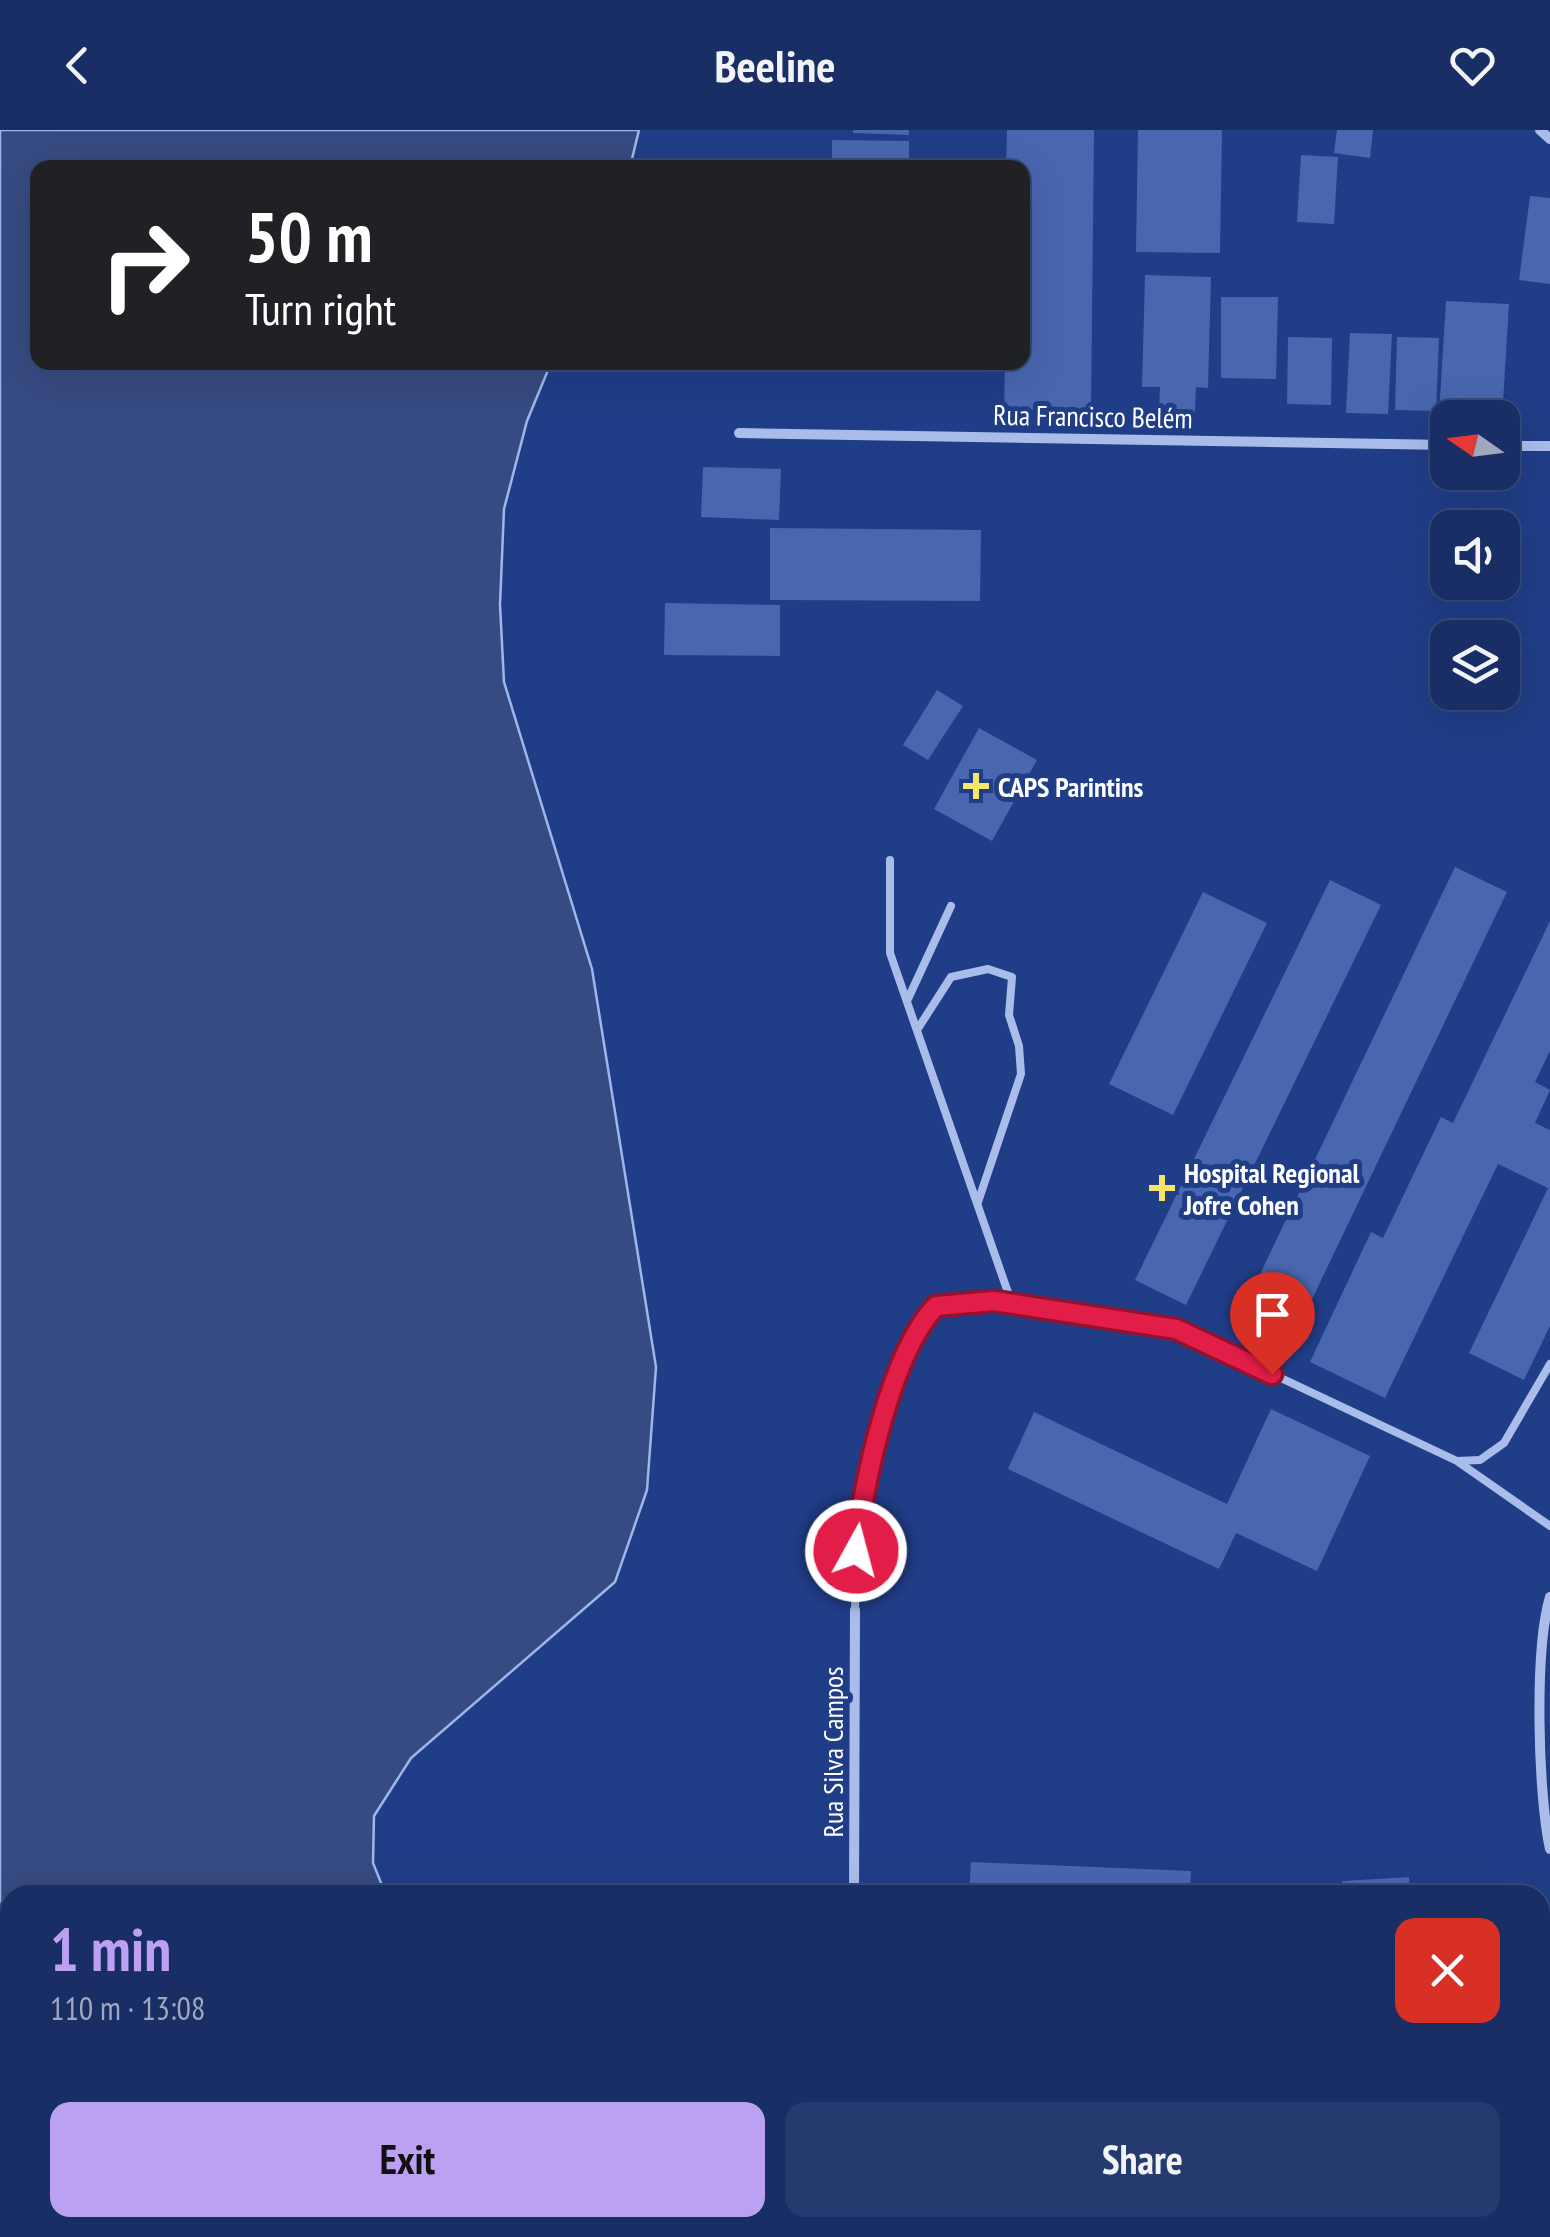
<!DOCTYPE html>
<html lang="en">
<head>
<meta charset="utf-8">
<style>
  :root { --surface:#182e65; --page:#253a6e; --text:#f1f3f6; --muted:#9fa8bf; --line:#364a79; --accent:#bca0f2 }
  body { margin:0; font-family:"PT Sans Narrow",sans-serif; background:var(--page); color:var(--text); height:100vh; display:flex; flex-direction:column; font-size:38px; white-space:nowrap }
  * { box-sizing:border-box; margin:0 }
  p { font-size:32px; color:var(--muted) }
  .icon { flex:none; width:55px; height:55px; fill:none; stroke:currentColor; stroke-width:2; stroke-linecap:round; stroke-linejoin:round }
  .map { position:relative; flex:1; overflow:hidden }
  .drawer { position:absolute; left:0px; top:1755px; width:1550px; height:352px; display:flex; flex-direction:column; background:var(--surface); border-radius:30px 30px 0 0; box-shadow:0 10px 40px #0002,0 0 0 2px var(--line) }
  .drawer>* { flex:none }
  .guide { position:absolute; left:30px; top:30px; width:1000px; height:210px; border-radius:20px; box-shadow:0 10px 40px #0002,0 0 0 2px var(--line); background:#202124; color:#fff; overflow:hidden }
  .needle { width:65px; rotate:284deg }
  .fabs { position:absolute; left:1430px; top:270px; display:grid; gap:20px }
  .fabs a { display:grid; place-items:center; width:90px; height:90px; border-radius:20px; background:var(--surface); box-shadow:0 10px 40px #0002,0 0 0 2px var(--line); font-size:50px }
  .pin { position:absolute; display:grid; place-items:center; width:85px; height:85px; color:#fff; margin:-102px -42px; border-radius:50% 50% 50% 0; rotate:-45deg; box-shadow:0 0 10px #0007 }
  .pin .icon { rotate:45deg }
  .me { position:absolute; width:110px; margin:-55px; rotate:7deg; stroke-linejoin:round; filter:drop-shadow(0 0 8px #0008) }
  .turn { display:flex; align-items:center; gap:35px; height:210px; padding:0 50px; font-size:45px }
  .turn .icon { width:130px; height:130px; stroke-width:2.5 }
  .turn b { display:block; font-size:70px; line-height:85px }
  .round { display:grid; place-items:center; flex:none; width:105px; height:105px; border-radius:20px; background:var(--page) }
  .overview { display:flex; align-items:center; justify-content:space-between; height:170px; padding:0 50px }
  h1 { font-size:60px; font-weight:700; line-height:75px; color:var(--accent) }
  .action { display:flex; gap:20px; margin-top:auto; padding:20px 50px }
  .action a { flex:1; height:115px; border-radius:20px; background:var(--accent); color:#111; font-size:40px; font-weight:700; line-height:115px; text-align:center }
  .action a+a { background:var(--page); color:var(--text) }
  header { display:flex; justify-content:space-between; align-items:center; height:130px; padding:0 50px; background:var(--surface); font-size:45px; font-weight:700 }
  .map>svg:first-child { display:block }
</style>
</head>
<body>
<header><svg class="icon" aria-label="back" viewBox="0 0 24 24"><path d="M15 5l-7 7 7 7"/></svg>Beeline<svg class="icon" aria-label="heart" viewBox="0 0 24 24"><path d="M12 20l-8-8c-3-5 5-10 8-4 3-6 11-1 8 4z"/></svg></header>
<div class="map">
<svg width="1550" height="2107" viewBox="0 0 1550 2107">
  <rect width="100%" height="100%" fill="#203d87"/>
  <!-- water -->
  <path fill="#364b82" stroke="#9eb6eb" stroke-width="2.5" d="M0 0H639L630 37 38 38V232L551 233 527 291 504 379 500 475 504 552 592 839 656 1237 647 1360 615 1452 411 1628 374 1686 373 1733 386 1765H10V2098H677L678 2107H0Z"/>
  <!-- building -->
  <path fill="#4967af" d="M853 0H909V5L853 3Z
    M1007 0H1094L1091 280H1004L1005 232H1022V38H1006Z
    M1138 0H1222L1220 123 1136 122Z
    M1337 0H1373L1370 28 1334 23Z
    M832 10 909 11V38H832Z
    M1301 25 1338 27 1334 94 1297 92Z
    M1530 66 1550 68V154L1519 150Z
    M1145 145 1211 147 1208 258 1196 257 1195 283 1159 282 1160 257H1142Z
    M1221 167H1278L1276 249 1221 248Z
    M1446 171 1509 174 1502 288 1439 285Z
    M1350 203 1392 204 1388 284 1346 283Z
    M1288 207 1332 208 1331 275 1287 274Z
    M1397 207 1439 208 1436 281 1395 280Z
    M703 337 781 339 779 390 701 387Z
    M770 398 981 400 980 471 770 470Z
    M665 473 780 475V526L664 525Z
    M937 560 963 576 928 630 903 615Z
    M979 598 1037 630 992 711 934 679Z
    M1455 737 1507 762 1292 1211 1240 1186Z
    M1330 750 1381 775 1186 1175 1135 1150Z
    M1203 762 1267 793 1173 985 1109 954Z
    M1550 791V921L1535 952 1550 960 1535 993 1550 1000V1196L1524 1250 1469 1223 1548 1058 1498 1034 1385 1268 1310 1232 1371 1102 1383 1108 1441 987 1453 993Z
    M1271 1279 1370 1326 1317 1441 1236 1403 1219 1439 1008 1339 1034 1282 1227 1374Z
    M971 1732 1191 1741 1190 1765H969Z
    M1409 1747 1410 1765H1343L1342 1751Z
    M1540 1998H1550V2078L1540 2079Z"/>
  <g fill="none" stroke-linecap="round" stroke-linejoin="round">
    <!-- lane -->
    <path stroke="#aabdea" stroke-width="8" d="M890 730V823L1012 1174
      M907 871 951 776
      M917 900 951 847 988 839 1012 847 1009 885 1019 916 1021 944 978 1072
      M1457 1331 1550 1396
      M855 1480C856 1449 855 1417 859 1386 866 1334 900 1213 936 1176L994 1171 1177 1199 1457 1331 1480 1330 1504 1313 1550 1234"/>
    <!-- street -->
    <path stroke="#aabdea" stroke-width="10" d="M1540 0 1550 9
      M739 303 1448 315
      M1502 316H1550
      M1550 1467C1534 1521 1538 1664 1550 1719
      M854 1765 855 1480
      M852 2107 853 2098"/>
  </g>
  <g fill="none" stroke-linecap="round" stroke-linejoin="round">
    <defs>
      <path id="route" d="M856 1421C862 1357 891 1222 936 1176L994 1171 1176 1199 1272 1244"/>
    </defs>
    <!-- route casing -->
    <use href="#route" stroke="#92132f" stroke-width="25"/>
    <!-- route -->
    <use href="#route" stroke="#e11d48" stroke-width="18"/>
  </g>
  <!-- markers -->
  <g fill="#f7e46b" stroke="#203d87" stroke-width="4">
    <path d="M971 641h10v10h10v10h-10v10h-10v-10h-10v-10h10z"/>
    <path d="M1157 1043h10v10h10v10h-10v10h-10v-10h-10v-10h10z"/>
  </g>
  <g text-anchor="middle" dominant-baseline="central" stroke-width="10" stroke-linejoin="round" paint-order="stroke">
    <!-- street labels -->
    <g font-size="28" fill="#fff" stroke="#203d87">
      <text transform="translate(1093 286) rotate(1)">Rua Francisco Belém</text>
      <text transform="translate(832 1622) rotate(-90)">Rua Silva Campos</text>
    </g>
    <!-- poi labels -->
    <g font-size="28" font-weight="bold" fill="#fff" stroke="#203d87" text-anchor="start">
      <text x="998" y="656">CAPS Parintins</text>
      <text x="1184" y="1042">Hospital Regional<tspan x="1184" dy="32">Jofre Cohen</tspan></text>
    </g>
  </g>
</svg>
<div class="fabs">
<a><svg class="needle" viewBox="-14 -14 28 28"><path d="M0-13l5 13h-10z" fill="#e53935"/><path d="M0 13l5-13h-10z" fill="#9fa8bf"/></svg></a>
<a><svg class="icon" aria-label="sound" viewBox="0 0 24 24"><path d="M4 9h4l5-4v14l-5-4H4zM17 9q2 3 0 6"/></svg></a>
<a><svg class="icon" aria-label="layers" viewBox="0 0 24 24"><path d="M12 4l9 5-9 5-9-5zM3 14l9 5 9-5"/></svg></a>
</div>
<div class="pin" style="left:1272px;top:1244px;background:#d93025"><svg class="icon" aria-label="arrive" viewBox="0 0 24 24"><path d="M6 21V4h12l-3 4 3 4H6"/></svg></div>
<svg class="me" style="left:856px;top:1421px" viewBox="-20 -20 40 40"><circle r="17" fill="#e11d48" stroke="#fff" stroke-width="3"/><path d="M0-11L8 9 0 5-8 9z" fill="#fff"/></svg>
<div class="guide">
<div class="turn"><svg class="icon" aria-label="right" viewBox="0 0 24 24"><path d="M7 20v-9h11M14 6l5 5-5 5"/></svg><div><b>50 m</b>Turn right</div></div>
</div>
<section class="drawer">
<div class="overview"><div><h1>1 min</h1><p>110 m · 13:08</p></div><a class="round" style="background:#d93025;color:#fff"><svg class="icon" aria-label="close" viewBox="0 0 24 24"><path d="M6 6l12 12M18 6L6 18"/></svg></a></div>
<div class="action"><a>Exit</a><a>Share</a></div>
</section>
</div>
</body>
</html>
